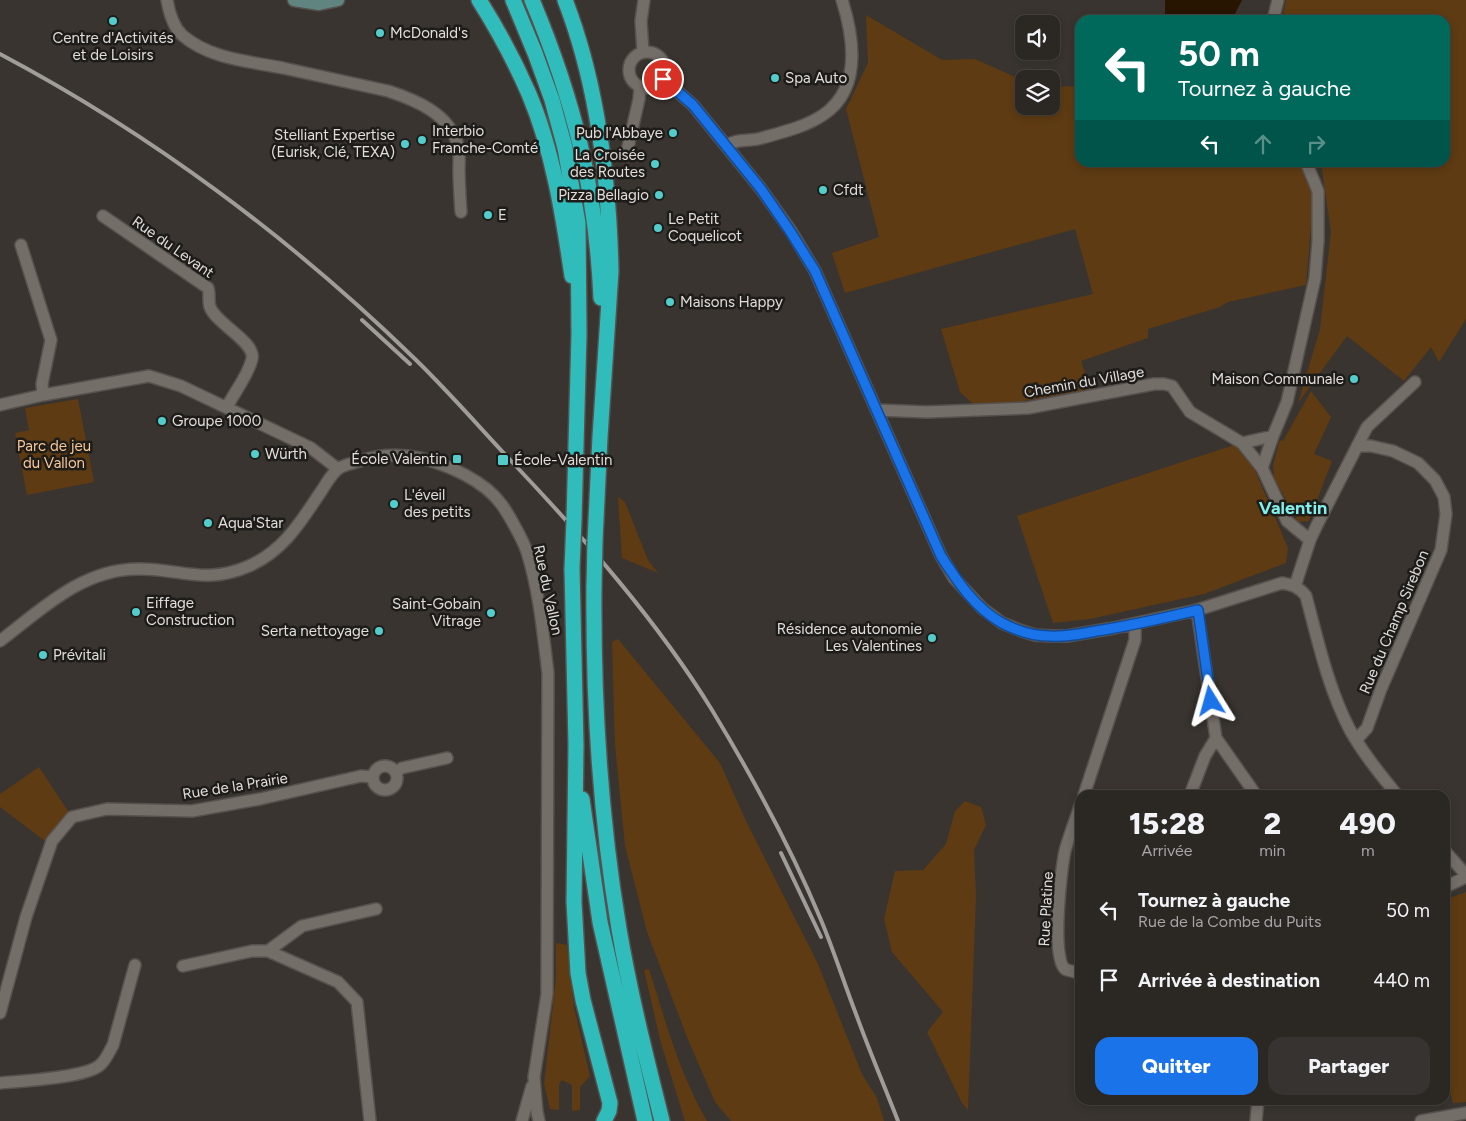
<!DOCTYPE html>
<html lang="fr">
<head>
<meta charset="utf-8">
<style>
  :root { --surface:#2b2723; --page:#373330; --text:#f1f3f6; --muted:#a6a5a6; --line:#474441; --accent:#1a73e8 }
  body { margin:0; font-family:Figtree,sans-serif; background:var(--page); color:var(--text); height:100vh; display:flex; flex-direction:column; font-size:19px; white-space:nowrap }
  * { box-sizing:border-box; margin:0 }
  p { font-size:16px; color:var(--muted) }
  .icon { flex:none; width:28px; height:28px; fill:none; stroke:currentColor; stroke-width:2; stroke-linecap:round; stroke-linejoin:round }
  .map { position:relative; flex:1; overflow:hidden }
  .sheet { position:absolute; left:1075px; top:790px; width:375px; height:315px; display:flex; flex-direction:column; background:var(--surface); border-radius:15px; box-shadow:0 2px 8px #0003,0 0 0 1px var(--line) }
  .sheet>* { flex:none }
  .banner { position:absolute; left:1075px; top:15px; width:375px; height:152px; border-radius:15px; box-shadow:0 2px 8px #0003,0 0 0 1px var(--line); background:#00695c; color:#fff; overflow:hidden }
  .buttons { position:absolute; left:1015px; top:15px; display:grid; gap:10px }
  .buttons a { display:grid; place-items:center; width:45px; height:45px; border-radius:10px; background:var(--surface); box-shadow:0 2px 8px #0003,0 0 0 1px var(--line); font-size:25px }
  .pin { position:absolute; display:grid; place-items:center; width:42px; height:42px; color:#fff; margin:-21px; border:2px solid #fff; border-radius:50%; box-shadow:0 1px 5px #0007 }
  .me { position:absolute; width:55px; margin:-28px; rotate:352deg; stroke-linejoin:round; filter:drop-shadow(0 0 4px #0008) }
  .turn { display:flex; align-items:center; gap:18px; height:105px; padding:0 20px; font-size:22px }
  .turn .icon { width:65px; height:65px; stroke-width:2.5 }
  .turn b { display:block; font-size:35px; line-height:42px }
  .lanes { display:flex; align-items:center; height:48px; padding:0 20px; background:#0003; justify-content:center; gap:25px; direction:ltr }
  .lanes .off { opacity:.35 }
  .eta { display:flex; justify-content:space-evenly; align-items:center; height:85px; text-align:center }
  .eta b { font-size:30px; font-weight:800; line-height:35px }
  .action { display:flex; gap:10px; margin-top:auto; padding:10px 20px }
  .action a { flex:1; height:58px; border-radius:15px; background:var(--accent); color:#fff; font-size:20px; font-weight:800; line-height:58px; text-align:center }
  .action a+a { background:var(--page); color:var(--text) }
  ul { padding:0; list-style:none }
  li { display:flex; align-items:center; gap:15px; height:70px; padding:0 20px }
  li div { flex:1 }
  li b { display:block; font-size:19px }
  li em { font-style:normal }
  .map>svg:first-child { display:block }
</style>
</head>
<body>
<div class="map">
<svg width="1466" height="1121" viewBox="0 0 1466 1121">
  <rect width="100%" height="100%" fill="#39342f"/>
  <!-- green -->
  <path fill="#5e3b12" d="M1286 0H1466V319L1439 362 1431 347 1404 381 1347 336 1298 403 1320 329 1331 232 1321 163 1445 162V20H1282Z
    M866 15 942 60 975 59 1024 81V106H1051V87L1080 86V162L1301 163 1314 193 1306 285 1228 302 1220 307 1148 329V338L1081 361 1091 390 999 405 972 403 960 392 941 329 1093 294 1075 229 845 293 832 253 879 237 846 109 868 63Z
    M1311 391 1331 417 1314 454 1332 461 1309 521 1298 522 1274 478 1273 465 1280 440 1283 441Z
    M78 399 94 482 27 495 15 433 29 430 25 408Z
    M1234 445 1251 461 1288 548 1286 563 1204 594 1090 619 1053 623 1017 516Z
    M618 497 625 502 648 560 658 573 622 558Z
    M618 639 720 763 746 821 818 964 862 1074 877 1098 884 1121H731L715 1102 687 1037 647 932 625 846 615 745 612 642Z
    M39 767 70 814 45 841 0 807V794Z
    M965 801 981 807 986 825 974 850 976 897 968 1110 962 1103 927 1032 943 1012 892 952 884 919 895 871 923 870 946 844 955 811Z
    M1466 892V1102L1453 1103 1445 1074V900Z
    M556 943 567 945 574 1007 590 1076 580 1087V1110L572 1111V1085L562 1080 559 1084V1110L550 1109 544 1084 556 978Z
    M649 969C665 1020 680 1075 707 1121H685L661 1043 644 970Z"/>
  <!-- water -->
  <path fill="#271502" d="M1165 0H1242L1232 20H1165Z"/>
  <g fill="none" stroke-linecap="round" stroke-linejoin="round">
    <defs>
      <path id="street" d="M167 0C169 12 173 26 182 35 210 59 247 61 283 68 318 76 353 83 388 91 416 100 450 114 458 146 460 153 459 162 459 169 459 183 460 197 461 212
        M1273 20 1278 0
        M643 52 641 21 644 0
        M629 70a18 18 0 1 1 36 0a18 18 0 1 1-36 0Z
        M663 79 693 105 761 189 791 231 815 271 941 556 954 578 982 608 1002 623 1022 631 1035 635 1051 636H1067L1114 628 1197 610 1282 583C1293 585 1299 587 1306 596 1318 641 1328 688 1350 730 1363 753 1380 774 1397 795
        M726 146C736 138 750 142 762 138 783 132 805 127 823 115 862 89 854 38 842 0
        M628 147 639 99 640 87
        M103 216 208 288C210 294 208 301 210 307 216 324 256 342 252 359 248 376 235 391 227 407
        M21 245 51 340 42 384 43 395
        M0 405 43 395 149 376 181 386 311 448 338 469
        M877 410 927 412 1028 408 1154 384H1164L1172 386 1190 412 1242 443 1262 468 1287 521 1310 540
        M1242 443 1273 436
        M1262 468 1273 436 1287 402 1315 278 1318 241V191L1306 162
        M1295 586 1310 540 1317 525 1367 427 1415 382
        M1197 610 1216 738 1256 795
        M0 641C42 609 83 568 140 569 182 569 205 585 249 566 283 551 300 523 320 493 325 486 331 474 338 469 343 465 351 464 356 462 378 455 397 453 420 458 448 465 484 480 502 505 509 515 523 540 527 552 539 590 543 633 548 673L547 994 534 1077 537 1112 539 1121
        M1356 740 1367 728 1381 689 1441 550 1446 514 1444 497 1435 480 1418 463 1393 451 1371 446H1357
        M373 778a12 12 0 1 1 24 0a12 12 0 1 1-24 0Z
        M396 772 402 768 447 758
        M1084 795 1135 640V624
        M1190 795 1205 756 1216 738
        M1080 806C1075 821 1069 836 1065 851 1061 869 1051 958 1065 969 1069 971 1076 972 1080 973
        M1445 851 1466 875
        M1445 887 1466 877
        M268 951 302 926 376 909
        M183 966 252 951H268L338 982 357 1002 370 1121
        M0 1013 26 917 52 841 72 817 107 809 192 811 260 799 361 776 373 777
        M0 1083C21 1081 86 1078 100 1065 106 1060 109 1052 113 1045L135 965
        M522 1121 532 1086
        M1256 1121 1258 1100
        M1421 1121 1466 1113"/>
      <path id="secondary" d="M294 0 319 4 338 0"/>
      <path id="highway" d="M479 0C498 30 515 62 529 94 553 151 563 215 572 276
        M513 0 535 53 552 100 565 148 578 223 579 334 574 520
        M532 0C574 100 596 189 601 298
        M565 0C598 85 609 180 611 271L600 437 595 541
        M572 569 576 745 574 902 578 973 583 1000 610 1103 609 1111 604 1121
        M594 586C593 700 600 816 619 929 630 994 646 1057 662 1121
        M582 799 600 922 645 1121"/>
    </defs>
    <!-- street casing -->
    <use href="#street" stroke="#56514e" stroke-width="14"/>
    <!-- secondary casing -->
    <use href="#secondary" stroke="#56514e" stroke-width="15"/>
    <!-- highway casing -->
    <use href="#highway" stroke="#56514e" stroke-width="18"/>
    <!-- street -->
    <use href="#street" stroke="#746e68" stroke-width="11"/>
    <!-- secondary -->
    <use href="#secondary" stroke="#608581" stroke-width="12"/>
    <!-- highway -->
    <use href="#highway" stroke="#30bcbb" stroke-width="15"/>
    <!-- rail -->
    <path stroke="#a09c99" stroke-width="4" d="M0 54C151 134 293 240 415 359 450 393 481 429 514 464 585 539 658 622 712 710 752 776 791 848 821 920 834 951 844 983 856 1014 869 1050 884 1085 898 1121
      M362 320 410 364
      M781 853 821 937"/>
    <defs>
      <path id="highway-bridge" d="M572 569 574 520
        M594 586 595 541"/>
    </defs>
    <!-- highway-bridge casing -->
    <use href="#highway-bridge" stroke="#56514e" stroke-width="18" stroke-linecap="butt"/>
    <!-- highway-bridge -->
    <use href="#highway-bridge" stroke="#30bcbb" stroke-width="15"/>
  </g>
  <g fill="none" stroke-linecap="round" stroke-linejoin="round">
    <defs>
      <path id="route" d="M663 79 693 105 761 189 790 231 815 271 941 556C957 581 975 608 1002 623 1017 631 1034 636 1050 636 1066 637 1081 634 1096 631 1130 626 1164 618 1198 610L1211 701"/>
    </defs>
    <!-- route casing -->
    <use href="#route" stroke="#114b97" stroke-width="12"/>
    <!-- route -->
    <use href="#route" stroke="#1a73e8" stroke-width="9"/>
  </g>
  <!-- markers -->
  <g fill="#52cdcc" stroke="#1e1c19" stroke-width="2">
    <circle cx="113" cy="21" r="5"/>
    <circle cx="380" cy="33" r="5"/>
    <circle cx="775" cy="78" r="5"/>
    <circle cx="673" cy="133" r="5"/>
    <circle cx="422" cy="140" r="5"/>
    <circle cx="405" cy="144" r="5"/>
    <circle cx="655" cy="164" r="5"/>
    <circle cx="823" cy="190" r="5"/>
    <circle cx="659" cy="195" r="5"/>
    <circle cx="488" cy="215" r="5"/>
    <circle cx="658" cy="228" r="5"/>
    <circle cx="670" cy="302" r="5"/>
    <circle cx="1354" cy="379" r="5"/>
    <circle cx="162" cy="421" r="5"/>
    <circle cx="255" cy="454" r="5"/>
    <rect x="452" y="454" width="10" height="10" rx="2.5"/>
    <rect x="497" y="454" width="12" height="12" rx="2.5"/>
    <circle cx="394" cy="504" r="5"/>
    <circle cx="208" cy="523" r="5"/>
    <circle cx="136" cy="612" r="5"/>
    <circle cx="491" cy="613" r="5"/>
    <circle cx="379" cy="631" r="5"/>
    <circle cx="932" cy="638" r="5"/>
    <circle cx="43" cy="655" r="5"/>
  </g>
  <g text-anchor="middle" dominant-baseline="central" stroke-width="5" stroke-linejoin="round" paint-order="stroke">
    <!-- poi labels -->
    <g font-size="15" fill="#e0ddda" stroke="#1e1c19" text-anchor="start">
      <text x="390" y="33">McDonald's</text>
      <text x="113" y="38" text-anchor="middle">Centre d'Activités<tspan x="113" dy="17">et de Loisirs</tspan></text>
      <text x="785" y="78">Spa Auto</text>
      <text x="432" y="131">Interbio<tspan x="432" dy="17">Franche-Comté</tspan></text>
      <text x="663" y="133" text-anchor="end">Pub l'Abbaye</text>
      <text x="395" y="135" text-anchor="end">Stelliant Expertise<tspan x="395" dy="17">(Eurisk, Clé, TEXA)</tspan></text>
      <text x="645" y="155" text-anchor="end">La Croisée<tspan x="645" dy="17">des Routes</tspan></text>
      <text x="833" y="190">Cfdt</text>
      <text x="649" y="195" text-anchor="end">Pizza Bellagio</text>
      <text x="498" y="215">E</text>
      <text x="668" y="219">Le Petit<tspan x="668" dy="17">Coquelicot</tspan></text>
      <text x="680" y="302">Maisons Happy</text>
      <text x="1344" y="379" text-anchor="end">Maison Communale</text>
      <text x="172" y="421">Groupe 1000</text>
      <text x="265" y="454">Würth</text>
      <text x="447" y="459" text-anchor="end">École Valentin</text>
      <text x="514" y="460">École-Valentin</text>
      <text x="404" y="495">L'éveil<tspan x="404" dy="17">des petits</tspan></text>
      <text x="218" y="523">Aqua'Star</text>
      <text x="146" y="603">Eiffage<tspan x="146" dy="17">Construction</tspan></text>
      <text x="481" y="604" text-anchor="end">Saint-Gobain<tspan x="481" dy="17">Vitrage</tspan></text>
      <text x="922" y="629" text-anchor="end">Résidence autonomie<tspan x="922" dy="17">Les Valentines</tspan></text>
      <text x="369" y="631" text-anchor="end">Serta nettoyage</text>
      <text x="53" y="655">Prévitali</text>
    </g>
    <!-- street labels -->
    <g font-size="15" fill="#e0ddda" stroke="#1e1c19">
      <text transform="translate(173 247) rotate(35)">Rue du Levant</text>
      <text transform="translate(1084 382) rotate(-10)">Chemin du Village</text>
      <text transform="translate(548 590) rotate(78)">Rue du Vallon</text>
      <text transform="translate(1394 622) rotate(-67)">Rue du Champ Sirebon</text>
      <text transform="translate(235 786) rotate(-9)">Rue de la Prairie</text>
      <text transform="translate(1046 909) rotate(-87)">Rue Platine</text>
    </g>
    <!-- park labels -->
    <g font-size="15" fill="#f8c798" stroke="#1e1c19">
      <text x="54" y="446">Parc de jeu<tspan x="54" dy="17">du Vallon</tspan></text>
    </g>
    <!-- quarter labels -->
    <g font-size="18" font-weight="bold" fill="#83efed" stroke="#1e1c19">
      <text x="1293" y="508">Valentin</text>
    </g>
  </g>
</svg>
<div class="buttons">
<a><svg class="icon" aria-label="sound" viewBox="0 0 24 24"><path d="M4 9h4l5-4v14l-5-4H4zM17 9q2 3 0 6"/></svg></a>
<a><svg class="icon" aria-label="layers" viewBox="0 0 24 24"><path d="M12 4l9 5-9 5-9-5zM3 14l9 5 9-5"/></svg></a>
</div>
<div class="pin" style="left:663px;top:79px;background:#d93025"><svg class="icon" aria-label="arrive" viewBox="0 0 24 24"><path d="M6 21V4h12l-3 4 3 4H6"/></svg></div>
<svg class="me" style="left:1211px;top:701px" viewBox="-20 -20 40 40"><path d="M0-17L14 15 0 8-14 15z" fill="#1a73e8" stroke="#fff" stroke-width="4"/></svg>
<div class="banner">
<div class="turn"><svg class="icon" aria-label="left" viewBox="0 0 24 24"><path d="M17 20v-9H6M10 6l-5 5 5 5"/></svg><div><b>50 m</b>Tournez à gauche</div></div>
<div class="lanes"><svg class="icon" aria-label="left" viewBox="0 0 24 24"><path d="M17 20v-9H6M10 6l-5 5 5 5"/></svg><svg class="icon off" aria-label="ahead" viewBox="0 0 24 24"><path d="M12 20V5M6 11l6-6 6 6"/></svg><svg class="icon off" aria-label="right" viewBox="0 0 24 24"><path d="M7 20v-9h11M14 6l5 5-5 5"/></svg></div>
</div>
<section class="sheet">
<div class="eta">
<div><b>15:28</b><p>Arrivée</p></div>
<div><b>2</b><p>min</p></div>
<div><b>490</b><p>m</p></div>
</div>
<ul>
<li><svg class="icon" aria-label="left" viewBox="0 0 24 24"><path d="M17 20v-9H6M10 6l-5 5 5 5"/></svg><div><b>Tournez à gauche</b><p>Rue de la Combe du Puits</p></div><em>50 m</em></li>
<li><svg class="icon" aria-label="arrive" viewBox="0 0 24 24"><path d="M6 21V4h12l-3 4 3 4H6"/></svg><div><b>Arrivée à destination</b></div><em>440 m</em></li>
</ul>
<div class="action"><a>Quitter</a><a>Partager</a></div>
</section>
</div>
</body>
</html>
